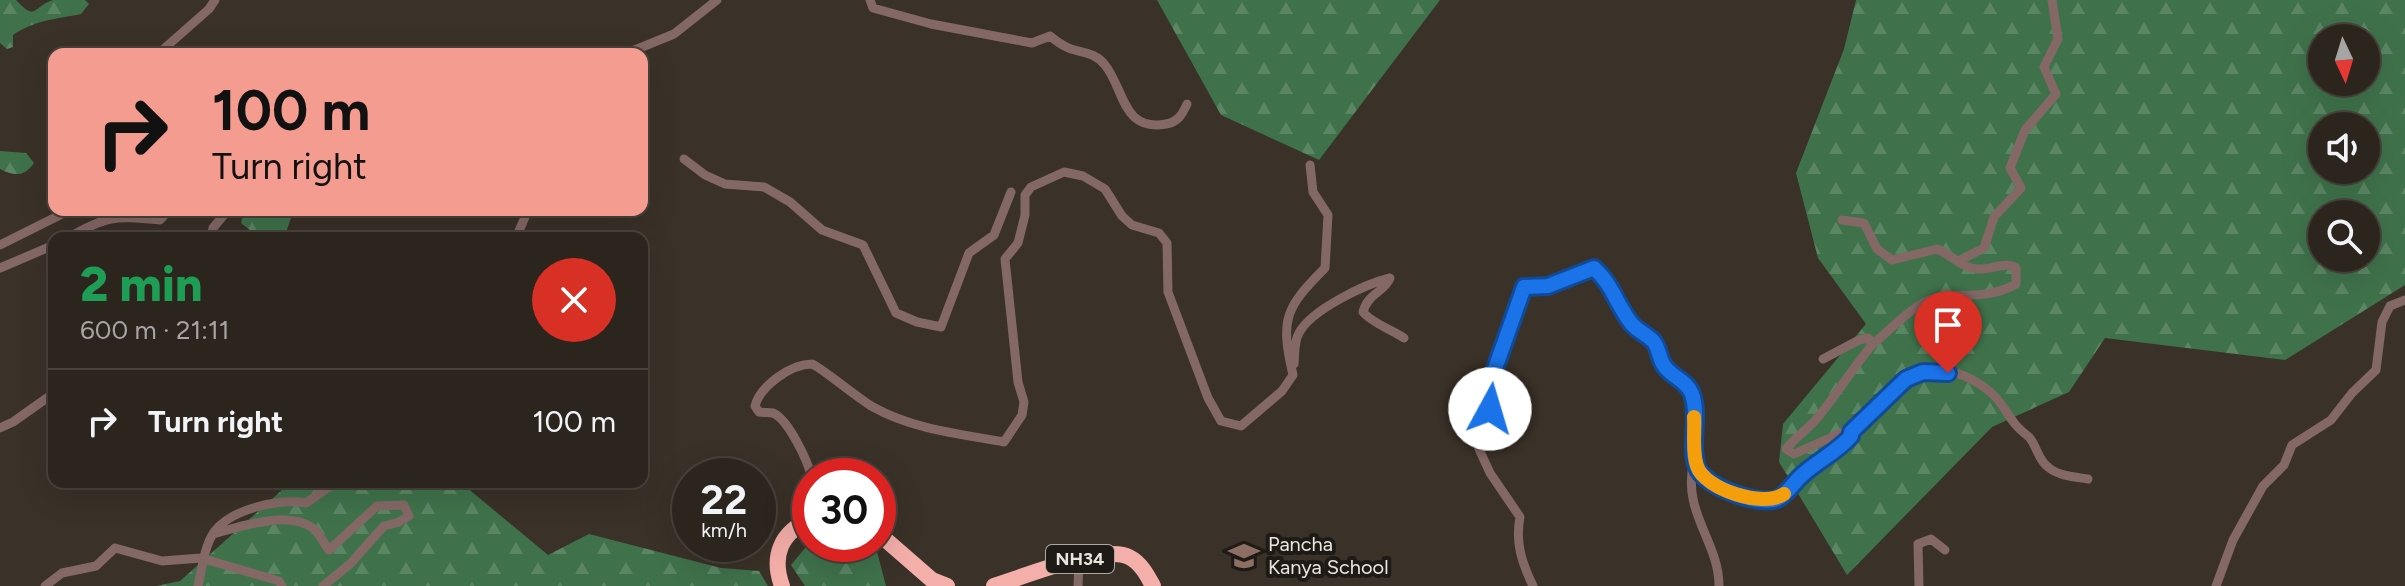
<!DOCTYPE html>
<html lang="en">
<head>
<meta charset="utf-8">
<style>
  :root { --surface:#2c251e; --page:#342d27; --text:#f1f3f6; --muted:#a6a5a4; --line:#48423c }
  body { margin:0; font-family:Figtree,sans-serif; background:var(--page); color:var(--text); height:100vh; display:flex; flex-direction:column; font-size:30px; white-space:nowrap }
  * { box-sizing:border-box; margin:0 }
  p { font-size:26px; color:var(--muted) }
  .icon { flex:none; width:44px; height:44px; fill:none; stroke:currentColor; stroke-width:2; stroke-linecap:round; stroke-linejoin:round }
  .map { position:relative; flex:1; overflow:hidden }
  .side { position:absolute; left:48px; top:232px; width:600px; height:256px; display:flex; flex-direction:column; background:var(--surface); border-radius:16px; box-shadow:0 8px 32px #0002,0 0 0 2px var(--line) }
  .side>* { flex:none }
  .banner { position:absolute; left:48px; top:48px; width:600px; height:168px; border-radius:16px; box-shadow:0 8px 32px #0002,0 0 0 2px var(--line); background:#f59c91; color:#111; overflow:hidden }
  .needle { width:52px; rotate:176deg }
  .tools { position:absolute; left:2308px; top:24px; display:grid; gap:16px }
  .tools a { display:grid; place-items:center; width:72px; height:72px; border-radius:50%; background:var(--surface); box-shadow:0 8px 32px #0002,0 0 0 2px var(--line); font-size:40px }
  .speed { position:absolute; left:672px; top:458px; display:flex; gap:16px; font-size:40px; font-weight:700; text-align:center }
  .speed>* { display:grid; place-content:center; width:104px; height:104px; border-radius:50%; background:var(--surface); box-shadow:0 8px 32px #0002,0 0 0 2px var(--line); line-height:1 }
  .speed small { font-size:20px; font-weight:400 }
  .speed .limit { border:12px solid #d22; background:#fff; color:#111 }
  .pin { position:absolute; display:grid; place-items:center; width:68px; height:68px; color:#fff; margin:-82px -34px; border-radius:50% 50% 50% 0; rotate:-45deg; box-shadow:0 0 8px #0007 }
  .pin .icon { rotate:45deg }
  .me { position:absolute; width:88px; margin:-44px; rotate:6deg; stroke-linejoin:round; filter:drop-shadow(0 0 6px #0008) }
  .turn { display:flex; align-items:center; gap:28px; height:168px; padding:0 32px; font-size:36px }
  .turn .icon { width:104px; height:104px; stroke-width:2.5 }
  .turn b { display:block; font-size:56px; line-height:68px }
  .round { display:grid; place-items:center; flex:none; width:84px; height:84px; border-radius:42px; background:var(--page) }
  .headline { display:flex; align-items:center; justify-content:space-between; height:136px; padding:0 32px }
  h1 { font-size:48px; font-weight:800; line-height:60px; color:#1e9e55 }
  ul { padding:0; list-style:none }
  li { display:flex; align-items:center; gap:24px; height:104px; padding:0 32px; border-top:2px solid var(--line) }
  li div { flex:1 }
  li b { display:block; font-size:30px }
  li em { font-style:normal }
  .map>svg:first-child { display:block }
</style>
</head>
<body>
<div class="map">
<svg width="2405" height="586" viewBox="0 0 2405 586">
  <defs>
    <pattern id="forest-firs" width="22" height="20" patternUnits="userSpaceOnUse" patternTransform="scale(2)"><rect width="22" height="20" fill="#3f724b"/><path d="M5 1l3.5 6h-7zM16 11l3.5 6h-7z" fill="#5b8664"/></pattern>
  </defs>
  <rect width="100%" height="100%" fill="#3a3128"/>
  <!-- education -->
  <path fill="#47372b" d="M1250 543 1258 563 1236 570 1231 550Z"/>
  <!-- forest -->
  <path fill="url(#forest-firs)" fill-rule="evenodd" d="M0 0H16C37 22 32 7 53 0 62 0 76 0 85 0L89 4 81 14C56 19 35 20 13 35V47L7 49 0 43Z
    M1157 0H1440L1319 160 1221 115Z
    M1856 0H2405V285L2285 360 2105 338 2069 392 1992 427 1847 575 1779 462 1783 424 1866 324 1818 258 1796 173 1844 49ZM2322 38H2366V82H2322ZM2322 126H2366V170H2322ZM2322 214H2366V258H2322Z
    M0 151 26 153 34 163C25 176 15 177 0 169Z
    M265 210H296L291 218 284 238H250L251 231 241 223 243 216 261 215Z
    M291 482H460L548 555 589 534 721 568 759 571 768 586H156L180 581Z
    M810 542 875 544 886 586H805L791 565Z"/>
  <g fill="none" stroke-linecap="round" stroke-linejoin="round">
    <!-- street -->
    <path stroke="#846865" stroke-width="9" d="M870 0 873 8 931 24 1032 43 1050 36C1056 41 1063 46 1071 49 1084 53 1096 53 1105 65 1125 90 1122 132 1166 124 1178 122 1182 115 1187 104
      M158 54 209 9 215 0
      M625 54 674 34 717 0
      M684 159 705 175 725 184 764 187 790 202 822 230 863 245 896 313 917 322 941 327 969 253 994 235 1011 192
      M1842 220 1864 223 1877 249 1892 260 1937 249C1952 255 1961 268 1978 269 1992 270 2004 261 2016 268V284C1983 303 1950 289 1923 303 1905 313 1889 331 1873 344
      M68 238C107 215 115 216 160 220L169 210
      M211 238 213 228 228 210
      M516 238 528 210
      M0 245 70 210
      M1958 261 1984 248 1994 217 2021 188 2010 168 2025 130 2056 94 2044 67 2058 39 2052 0
      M0 268 54 245
      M1294 364C1295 354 1294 341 1299 333 1311 310 1365 284 1390 278 1385 292 1368 293 1363 312 1372 323 1392 330 1404 338
      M0 428 13 422 54 393
      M1851 432C1891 391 1929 343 1989 391 2001 400 2006 413 2015 424 2019 429 2024 433 2029 437 2037 446 2038 460 2048 467 2058 476 2075 477 2088 479
      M1694 461C1681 512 1719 541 1719 586
      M811 476C808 461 788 419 773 413 768 412 764 413 759 412L755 406C760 386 791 364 812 364 818 365 860 400 873 407 912 429 960 434 1004 442L1022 415 1024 402 1018 382 1005 259 1018 243 1025 215V195L1031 187 1064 172 1083 176 1105 189 1122 216 1132 225 1159 233 1167 243 1168 292 1208 398 1221 421 1241 426 1282 391 1293 375C1280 319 1285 308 1325 268L1328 215 1313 192 1310 165
      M213 534C240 527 289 509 314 529 320 534 324 544 329 550L377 506 404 505 409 516 399 522 384 526 350 564 323 586
      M45 586 62 573 96 566 115 548 162 561 201 558 279 581 282 586
      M198 586C202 569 204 547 214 532 231 509 279 498 306 503L336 482
      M1078 586 1079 559
      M1533 586C1522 563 1515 543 1520 517L1490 473 1479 449 1490 409 1491 380 1524 287 1548 286 1594 268C1613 285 1616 305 1631 324 1638 332 1648 335 1655 343 1660 350 1659 359 1663 366 1672 378 1688 380 1693 396 1698 415 1693 438 1695 458 1699 492 1748 498 1776 500L1851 436V432L1845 431 1794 454 1786 449C1794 438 1809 429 1818 417 1838 393 1853 367 1873 344L1868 338 1859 340 1823 359
      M1919 586 1918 544 1931 539 1945 550
      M2216 586 2233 540 2263 486 2284 465 2292 445 2331 420 2352 393 2376 370 2382 322 2390 306 2405 300"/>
    <!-- highway -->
    <path stroke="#f5afaa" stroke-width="16" d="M878 533 932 580 947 586
      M782 586C771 556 781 532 810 520
      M994 586C1023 577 1104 544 1129 557 1141 563 1147 575 1153 586"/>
  </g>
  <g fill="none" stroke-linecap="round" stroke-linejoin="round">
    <defs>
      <path id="route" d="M1490 409 1491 380 1524 287 1548 286 1594 268C1613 285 1616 304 1631 323 1637 331 1647 334 1654 342 1659 349 1659 357 1663 364 1670 377 1686 379 1692 394 1700 417 1689 445 1697 467 1704 487 1759 506 1777 499 1786 495 1793 484 1799 478 1815 462 1836 453 1851 436V432L1906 379 1923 372 1948 373"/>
    </defs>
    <!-- route casing -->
    <use href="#route" stroke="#114b97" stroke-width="20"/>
    <!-- route -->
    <use href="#route" stroke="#1a73e8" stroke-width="14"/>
    <!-- slow -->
    <path stroke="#f59e0b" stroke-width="14" d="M1694 417C1695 432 1692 452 1697 466 1705 490 1764 508 1784 494"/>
  </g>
  <!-- icons -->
  <defs>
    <symbol id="school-bare" viewBox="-9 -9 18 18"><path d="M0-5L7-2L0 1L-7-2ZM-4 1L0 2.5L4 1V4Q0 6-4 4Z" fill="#8d6e63" stroke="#1e1a16" stroke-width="2.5" paint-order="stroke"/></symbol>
  </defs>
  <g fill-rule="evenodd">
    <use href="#school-bare" x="1222" y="534" width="44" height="44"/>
  </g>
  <g text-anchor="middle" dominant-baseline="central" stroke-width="8" stroke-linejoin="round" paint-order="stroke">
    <!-- shield labels -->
    <rect fill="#1e1a16" stroke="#aea8a3" stroke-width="2" x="1046" y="545" width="68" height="28" rx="6"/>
    <g font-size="18" font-weight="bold" fill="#ebe5df">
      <text x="1080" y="559">NH34</text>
    </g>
    <!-- poi labels -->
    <g font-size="20" fill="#ebe5df" stroke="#1e1a16" text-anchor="start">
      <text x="1268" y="544">Pancha<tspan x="1268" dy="23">Kanya School</tspan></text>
    </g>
  </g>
</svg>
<div class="tools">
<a><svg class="needle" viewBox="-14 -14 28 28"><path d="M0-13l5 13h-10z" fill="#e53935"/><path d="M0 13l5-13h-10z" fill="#a6a5a4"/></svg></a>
<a><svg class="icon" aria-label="sound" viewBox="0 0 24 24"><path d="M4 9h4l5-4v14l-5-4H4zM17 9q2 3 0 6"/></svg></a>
<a><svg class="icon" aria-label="search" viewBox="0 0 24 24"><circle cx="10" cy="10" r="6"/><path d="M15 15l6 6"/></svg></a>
</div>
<div class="speed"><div>22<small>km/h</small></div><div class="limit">30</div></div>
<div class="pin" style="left:1948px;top:373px;background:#d93025"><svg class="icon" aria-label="arrive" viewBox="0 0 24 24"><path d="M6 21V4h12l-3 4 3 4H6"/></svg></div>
<svg class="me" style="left:1490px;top:409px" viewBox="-20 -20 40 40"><circle r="19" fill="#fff"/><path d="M0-13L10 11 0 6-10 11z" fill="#1a73e8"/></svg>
<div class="banner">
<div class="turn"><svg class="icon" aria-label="right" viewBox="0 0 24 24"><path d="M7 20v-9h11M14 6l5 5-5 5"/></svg><div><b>100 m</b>Turn right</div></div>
</div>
<section class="side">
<div class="headline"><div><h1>2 min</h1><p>600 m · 21:11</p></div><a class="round" style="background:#d93025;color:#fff"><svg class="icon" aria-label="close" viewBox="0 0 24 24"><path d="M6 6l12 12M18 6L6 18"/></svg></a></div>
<ul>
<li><svg class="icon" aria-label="right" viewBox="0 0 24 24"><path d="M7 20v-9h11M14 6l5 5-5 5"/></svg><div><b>Turn right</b></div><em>100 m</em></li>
</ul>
</section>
</div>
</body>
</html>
